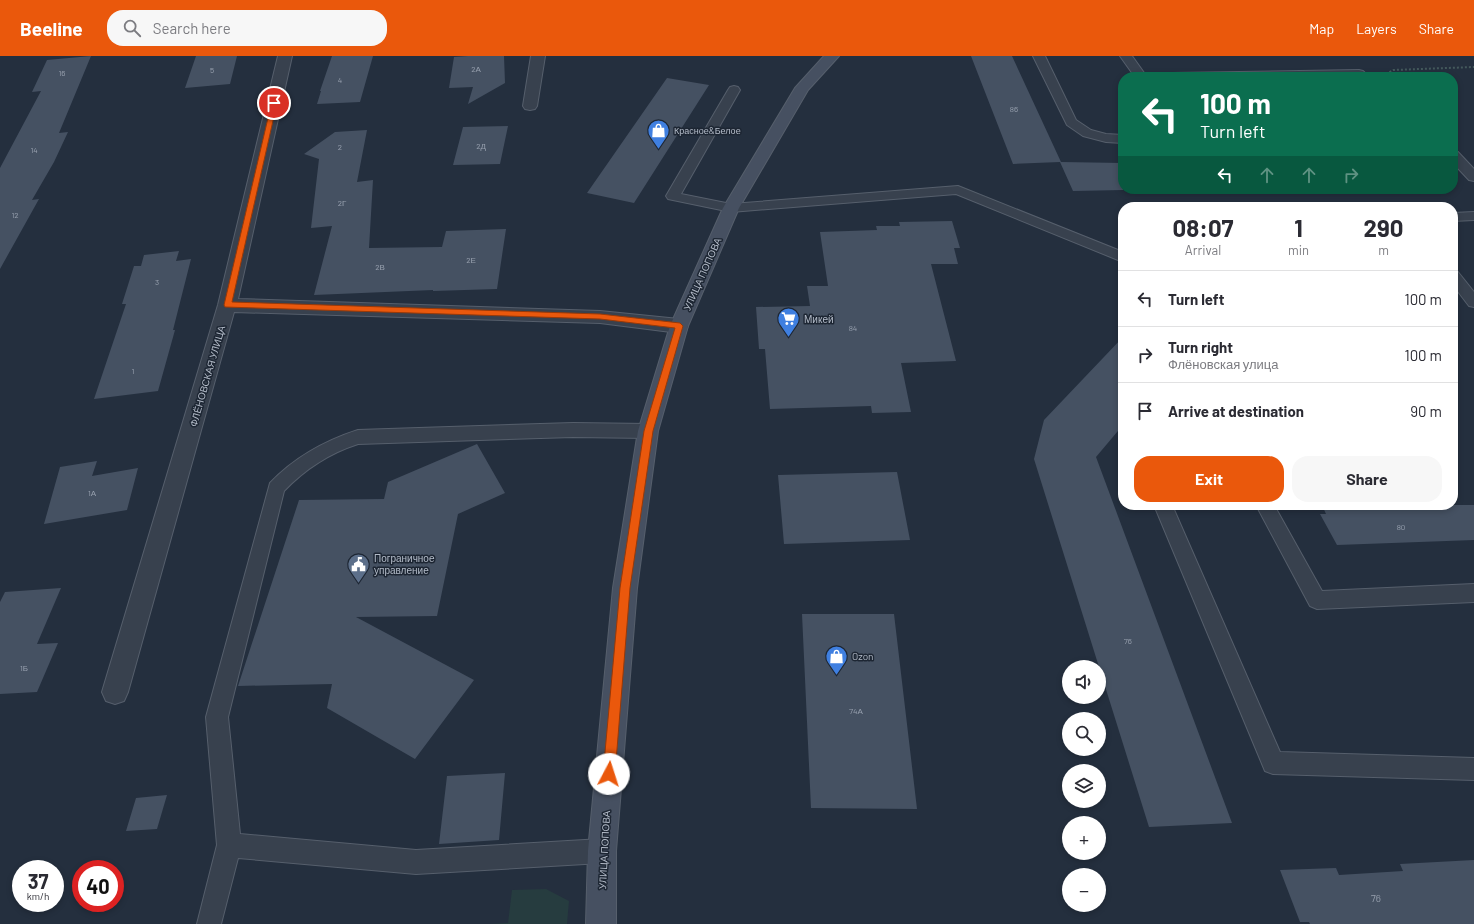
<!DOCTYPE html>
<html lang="en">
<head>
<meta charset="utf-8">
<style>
  :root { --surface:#fff; --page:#f7f7f7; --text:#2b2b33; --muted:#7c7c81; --line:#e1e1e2; --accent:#ea580c }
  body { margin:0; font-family:Barlow,sans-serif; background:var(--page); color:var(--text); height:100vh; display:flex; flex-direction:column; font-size:15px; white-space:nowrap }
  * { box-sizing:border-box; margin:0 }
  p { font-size:13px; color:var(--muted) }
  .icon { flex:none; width:22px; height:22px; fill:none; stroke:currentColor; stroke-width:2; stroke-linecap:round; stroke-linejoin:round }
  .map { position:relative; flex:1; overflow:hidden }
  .details { position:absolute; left:1118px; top:146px; width:340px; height:308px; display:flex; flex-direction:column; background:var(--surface); border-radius:16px; box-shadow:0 2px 6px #0003 }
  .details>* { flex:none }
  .top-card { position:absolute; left:1118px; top:16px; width:340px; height:122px; border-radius:16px; box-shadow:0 2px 6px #0003; background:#0b6e4f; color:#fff; overflow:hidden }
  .buttons { position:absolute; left:1062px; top:604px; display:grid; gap:8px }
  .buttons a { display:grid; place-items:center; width:44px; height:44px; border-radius:50%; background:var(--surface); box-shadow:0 2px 6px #0003; font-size:20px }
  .speed { position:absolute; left:12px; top:804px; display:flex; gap:8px; font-size:20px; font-weight:700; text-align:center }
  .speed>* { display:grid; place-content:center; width:52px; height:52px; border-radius:50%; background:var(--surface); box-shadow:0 2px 6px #0003; line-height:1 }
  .speed small { font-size:10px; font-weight:400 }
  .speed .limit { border:6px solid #d22; background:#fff; color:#111 }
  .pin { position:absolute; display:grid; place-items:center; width:34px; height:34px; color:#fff; margin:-17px; border:2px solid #fff; border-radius:50%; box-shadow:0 1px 4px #0007 }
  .me { position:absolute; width:44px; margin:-22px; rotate:5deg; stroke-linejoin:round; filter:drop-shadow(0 0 3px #0008) }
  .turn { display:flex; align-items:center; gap:14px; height:84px; padding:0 16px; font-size:18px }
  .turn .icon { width:52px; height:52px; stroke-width:2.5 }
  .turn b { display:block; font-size:28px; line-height:34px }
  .lanes { display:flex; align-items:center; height:38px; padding:0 16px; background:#0003; justify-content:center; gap:20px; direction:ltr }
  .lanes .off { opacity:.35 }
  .eta { display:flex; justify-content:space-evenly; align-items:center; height:68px; text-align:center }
  .eta b { font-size:24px; font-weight:700; line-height:28px }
  .action { display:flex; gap:8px; margin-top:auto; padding:8px 16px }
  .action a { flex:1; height:46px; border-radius:16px; background:var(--accent); color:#fff; font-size:16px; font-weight:700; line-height:46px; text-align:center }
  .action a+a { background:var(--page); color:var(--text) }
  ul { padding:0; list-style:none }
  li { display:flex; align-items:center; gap:12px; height:56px; padding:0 16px; border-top:1px solid var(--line) }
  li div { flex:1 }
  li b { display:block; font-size:15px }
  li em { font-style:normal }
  header { display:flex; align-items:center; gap:24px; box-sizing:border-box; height:56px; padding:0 20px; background:var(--accent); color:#fff }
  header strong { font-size:19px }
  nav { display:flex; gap:22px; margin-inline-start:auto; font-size:14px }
  .search { width:280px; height:36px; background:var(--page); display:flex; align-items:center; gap:10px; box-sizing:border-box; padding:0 14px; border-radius:16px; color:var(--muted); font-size:15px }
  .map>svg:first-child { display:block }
</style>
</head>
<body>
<header>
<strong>Beeline</strong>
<div class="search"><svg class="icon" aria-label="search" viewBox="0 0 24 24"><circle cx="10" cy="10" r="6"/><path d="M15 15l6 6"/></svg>Search here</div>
<nav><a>Map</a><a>Layers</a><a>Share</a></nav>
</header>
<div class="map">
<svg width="1474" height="868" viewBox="0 0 1474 868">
  <rect width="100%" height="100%" fill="#242f3e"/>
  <!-- green -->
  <path fill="#263c3f" d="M546 833 569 845 567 868H490L508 867 512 834Z"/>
  <!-- building -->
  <path fill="#455162" d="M91 0 59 77 68 76 54 106 32 144 39 143 0 213V112L41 35 32 36 47 4Z
    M196 0H237L230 28 185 32Z
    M332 0H373L360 46 317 48 321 35H320Z
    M468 0H504L505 27 468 48 473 31 449 32 454 1Z
    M971 0H1012L1061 106 1123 107V134L1073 135 1060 106 1013 108Z
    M667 22 709 29 634 147 587 137Z
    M508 70 500 108 453 109 463 71Z
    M367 74 357 126 373 124 369 192 442 191 446 175 506 173 497 233 433 235V234L314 239 332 170 311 172 319 103 304 98 335 76Z
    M952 165 960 192H954L958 208H931L956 305 901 307 911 356 872 357 871 350 770 353 765 293H759L756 251 810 250 807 230H828L820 176 877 174 876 170H900L899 166Z
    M179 195 176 205 191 203 173 274H175L158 335 94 343 126 248H122L134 210H141L144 199Z
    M1123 281V369L1096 401 1232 767 1149 771 1034 403 1044 364Z
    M477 388 505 437 458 458 437 560 356 561 474 624 415 703 327 652 332 628 238 630 299 444 384 443 388 426Z
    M97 405 92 420 138 412 127 454 44 468 60 411Z
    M897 416 910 484 784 488 778 419Z
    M1322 449H1474V484L1337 489 1320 458H1326Z
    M61 532 37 588 58 587 37 636 0 638V546L5 536Z
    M802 558H894L917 753 811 752Z
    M505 717 499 784 439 788 447 720Z
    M167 739 157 773 126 775 136 742Z
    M1474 804V868H1310L1309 866H1300L1280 814 1336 812 1339 819 1403 815 1400 808Z"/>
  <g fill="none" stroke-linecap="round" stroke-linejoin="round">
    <defs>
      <path id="lane" d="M1033 0H1045L1076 64 1091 74 1106 78 1123 79V87L1106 86 1083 80 1067 69Z
        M1120 0H1132L1147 21H1135Z
        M1359 14 1363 15 1369 21H1166L1168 19 1172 17Z
        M734 30 738 31 740 34 681 138 731 148 958 130 1123 196V206L956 138 731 156 668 143 666 140 728 34 730 31Z
        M1453 95 1458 96 1474 113V125L1469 124 1453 107Z
        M1474 156V164L1453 165V157Z
        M1453 214 1458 216 1474 236V251L1469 250 1453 229Z
        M573 367 648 368 654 370 657 375 654 380 648 382 573 381 358 388C330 397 305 413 284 435L228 661 240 778 416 794 602 783 610 787 614 795 610 803 602 807 416 818 238 802 221 868H197L217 789 206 661 270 427C295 401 324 385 358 374Z
        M1154 449H1172L1280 696 1474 702V724L1273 718 1265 715Z
        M1256 449H1274L1322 535 1474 528V546L1317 553 1310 550Z"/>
      <path id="street" d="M278 0H292L238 243 600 255 679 263 686 265 688 270 686 275 679 277 600 267 234 256 128 636 124 645 115 648 106 645 102 636 218 249Z
        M531 0H545L537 50 535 53 530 54 525 53 523 50Z"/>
      <path id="secondary" d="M824 0H839L808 34 739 152 688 270 658 375 637 532 616 795V868H586L588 795 613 532 638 375 670 270 723 152 795 32Z"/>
    </defs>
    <!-- lane casing -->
    <use href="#lane" stroke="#565f6c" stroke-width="2"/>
    <!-- street casing -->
    <use href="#street" stroke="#565f6c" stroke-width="2"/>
    <!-- secondary casing -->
    <use href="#secondary" stroke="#565f6c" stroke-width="2"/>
    <!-- path -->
    <path stroke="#44595c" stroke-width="2" stroke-dasharray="2 2" stroke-linecap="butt" d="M1386 18 1393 14 1474 11"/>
    <!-- lane -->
    <use href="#lane" fill="#38414e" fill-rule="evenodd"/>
    <!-- street -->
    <use href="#street" fill="#38414e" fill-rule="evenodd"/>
    <!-- secondary -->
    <use href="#secondary" fill="#465061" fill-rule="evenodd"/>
  </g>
  <!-- route -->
  <path fill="#ea580c" stroke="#983908" d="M272 45 277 47 232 246 600 258 680 267 683 270 653 375 630 532 615 718 613 722 609 724 605 722 603 718 620 532 644 375 675 272 600 263 225 251 224 249Z"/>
  <!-- icons -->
  <defs>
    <symbol id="shop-pin" viewBox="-11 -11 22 30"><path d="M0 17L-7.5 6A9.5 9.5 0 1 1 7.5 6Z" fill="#3f7fe0" stroke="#1d2633"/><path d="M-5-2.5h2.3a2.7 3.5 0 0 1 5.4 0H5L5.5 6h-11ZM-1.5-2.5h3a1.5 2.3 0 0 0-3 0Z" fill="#fff"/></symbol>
    <symbol id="supermarket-pin" viewBox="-11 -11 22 30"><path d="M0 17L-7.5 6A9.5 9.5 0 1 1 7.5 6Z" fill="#3f7fe0" stroke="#1d2633"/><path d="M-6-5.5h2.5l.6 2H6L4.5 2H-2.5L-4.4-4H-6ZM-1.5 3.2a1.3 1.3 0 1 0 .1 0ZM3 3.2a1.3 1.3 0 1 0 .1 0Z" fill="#fff"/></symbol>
    <symbol id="civic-pin" viewBox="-11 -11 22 30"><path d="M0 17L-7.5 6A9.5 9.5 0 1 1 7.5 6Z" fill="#5c6f8a" stroke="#1d2633"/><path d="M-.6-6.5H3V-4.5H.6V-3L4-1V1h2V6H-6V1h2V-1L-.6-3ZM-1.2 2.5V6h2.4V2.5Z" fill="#fff"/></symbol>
  </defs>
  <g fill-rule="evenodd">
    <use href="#shop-pin" x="646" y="62" width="25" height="34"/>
    <use href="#supermarket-pin" x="776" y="250" width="25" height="34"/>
    <use href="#civic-pin" x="346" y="496" width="25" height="34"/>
    <use href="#shop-pin" x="824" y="588" width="25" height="34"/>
  </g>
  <g text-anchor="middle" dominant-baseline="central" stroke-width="3" stroke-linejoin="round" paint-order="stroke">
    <!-- number labels -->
    <g font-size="8" fill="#98a1af">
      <text x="476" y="13">2А</text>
      <text x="212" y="14">5</text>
      <text x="62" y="17">16</text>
      <text x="340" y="24">4</text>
      <text x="1014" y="53">86</text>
      <text x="481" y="90">2Д</text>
      <text x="340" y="91">2</text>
      <text x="34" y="94">14</text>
      <text x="342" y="147">2Г</text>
      <text x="15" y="159">12</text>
      <text x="471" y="204">2Е</text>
      <text x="380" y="211">2В</text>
      <text x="157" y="226">3</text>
      <text x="853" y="272">84</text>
      <text x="133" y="315">1</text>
      <text x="92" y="437">1А</text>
      <text x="1401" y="471">80</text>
      <text x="1128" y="585">76</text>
      <text x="24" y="612">1Б</text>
      <text x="856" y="655">74А</text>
    </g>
    <!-- far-poi labels -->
    <g font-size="9" fill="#b4bcc9" stroke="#1d2633" text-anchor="start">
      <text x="674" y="74">Красное&amp;Белое</text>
    </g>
    <!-- street labels -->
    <g font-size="10" fill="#b4bcc9" stroke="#1d2633">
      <text transform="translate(702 218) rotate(-66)">УЛИЦА ПОПОВА</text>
      <text transform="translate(207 320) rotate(-74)">ФЛЁНОВСКАЯ УЛИЦА</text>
      <text transform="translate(604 794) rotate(-87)">УЛИЦА ПОПОВА</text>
    </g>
    <!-- poi labels -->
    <g font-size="10" fill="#b4bcc9" stroke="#1d2633" text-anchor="start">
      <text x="804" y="263">Микей</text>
      <text x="374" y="502">Пограничное<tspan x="374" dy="12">управление</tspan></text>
      <text x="852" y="600">Ozon</text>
    </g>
    <!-- near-number labels -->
    <g font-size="10" fill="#98a1af">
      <text x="1376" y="842">76</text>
    </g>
  </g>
</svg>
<div class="buttons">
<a><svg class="icon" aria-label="sound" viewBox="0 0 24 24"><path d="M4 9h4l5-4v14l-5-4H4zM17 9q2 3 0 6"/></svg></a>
<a><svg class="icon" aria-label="search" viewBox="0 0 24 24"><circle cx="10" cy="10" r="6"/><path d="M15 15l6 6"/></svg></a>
<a><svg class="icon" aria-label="layers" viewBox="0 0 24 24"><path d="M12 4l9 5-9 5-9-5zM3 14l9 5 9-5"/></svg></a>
<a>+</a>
<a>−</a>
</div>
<div class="speed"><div>37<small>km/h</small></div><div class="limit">40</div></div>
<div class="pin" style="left:274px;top:47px;background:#d93025"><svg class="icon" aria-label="arrive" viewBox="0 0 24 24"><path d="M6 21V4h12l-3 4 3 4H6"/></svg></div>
<svg class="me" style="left:609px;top:718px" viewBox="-20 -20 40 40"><circle r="19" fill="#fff"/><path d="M0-13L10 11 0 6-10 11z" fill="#ea580c"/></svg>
<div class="top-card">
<div class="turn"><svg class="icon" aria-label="left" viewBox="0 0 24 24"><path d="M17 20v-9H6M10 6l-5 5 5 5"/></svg><div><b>100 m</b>Turn left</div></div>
<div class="lanes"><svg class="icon" aria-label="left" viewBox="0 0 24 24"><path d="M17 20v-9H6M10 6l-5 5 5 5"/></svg><svg class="icon off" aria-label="ahead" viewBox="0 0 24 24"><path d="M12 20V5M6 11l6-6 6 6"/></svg><svg class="icon off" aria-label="ahead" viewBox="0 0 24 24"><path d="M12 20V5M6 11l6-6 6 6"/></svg><svg class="icon off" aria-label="right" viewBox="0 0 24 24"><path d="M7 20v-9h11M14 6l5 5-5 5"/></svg></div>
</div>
<section class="details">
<div class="eta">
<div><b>08:07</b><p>Arrival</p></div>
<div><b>1</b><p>min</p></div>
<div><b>290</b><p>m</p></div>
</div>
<ul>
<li><svg class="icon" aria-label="left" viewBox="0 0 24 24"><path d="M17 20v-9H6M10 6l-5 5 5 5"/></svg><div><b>Turn left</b></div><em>100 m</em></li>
<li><svg class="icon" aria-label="right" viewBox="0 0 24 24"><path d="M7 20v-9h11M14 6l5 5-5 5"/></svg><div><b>Turn right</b><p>Флёновская улица</p></div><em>100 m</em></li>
<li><svg class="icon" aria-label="arrive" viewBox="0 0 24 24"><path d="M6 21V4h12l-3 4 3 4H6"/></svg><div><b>Arrive at destination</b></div><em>90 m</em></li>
</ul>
<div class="action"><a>Exit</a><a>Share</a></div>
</section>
</div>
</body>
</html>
